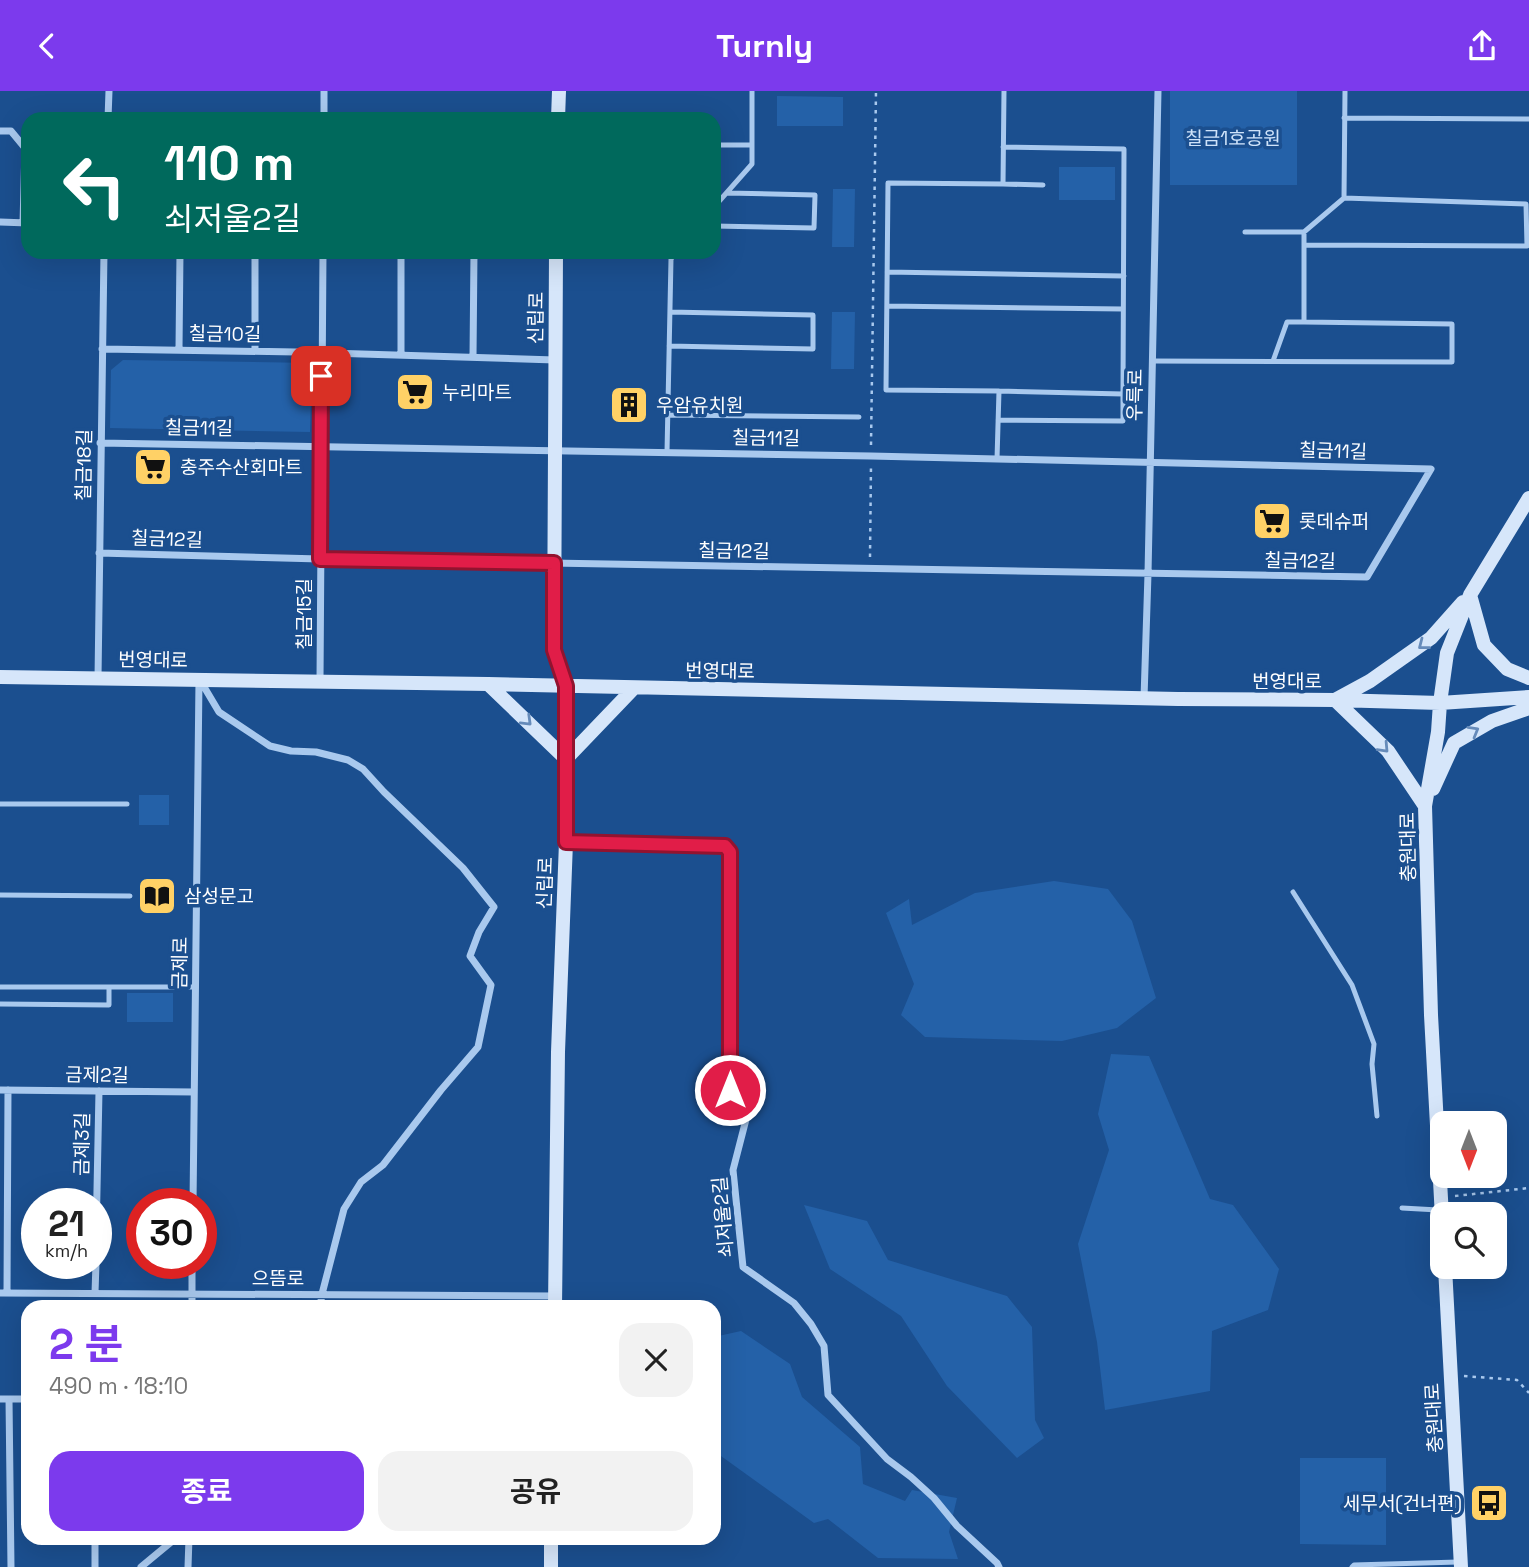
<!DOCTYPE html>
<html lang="ko">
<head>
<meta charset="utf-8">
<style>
  :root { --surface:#fff; --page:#f2f2f2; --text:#222; --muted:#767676; --accent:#7c3aed }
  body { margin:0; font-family:"Space Grotesk","Noto Sans KR",sans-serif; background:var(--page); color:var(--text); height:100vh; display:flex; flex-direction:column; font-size:26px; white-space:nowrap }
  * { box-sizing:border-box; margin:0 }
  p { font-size:23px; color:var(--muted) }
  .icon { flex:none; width:38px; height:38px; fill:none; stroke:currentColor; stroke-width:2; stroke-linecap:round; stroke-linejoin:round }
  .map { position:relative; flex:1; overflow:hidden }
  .details { position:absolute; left:21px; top:1209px; width:700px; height:245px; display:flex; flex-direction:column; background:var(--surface); border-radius:21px; box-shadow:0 7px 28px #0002 }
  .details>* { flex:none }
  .guide { position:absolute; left:21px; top:21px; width:700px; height:147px; border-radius:21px; box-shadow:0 7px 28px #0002; background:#00695c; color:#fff; overflow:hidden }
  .needle { width:46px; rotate:180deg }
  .controls { position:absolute; left:1430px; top:1020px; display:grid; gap:14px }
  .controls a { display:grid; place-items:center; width:77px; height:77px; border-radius:14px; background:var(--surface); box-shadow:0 7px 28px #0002; font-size:35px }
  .speed { position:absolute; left:21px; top:1097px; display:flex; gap:14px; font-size:35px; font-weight:700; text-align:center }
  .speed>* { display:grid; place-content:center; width:91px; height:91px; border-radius:50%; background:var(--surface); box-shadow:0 7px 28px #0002; line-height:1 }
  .speed small { font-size:18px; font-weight:400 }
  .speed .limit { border:10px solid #d22; background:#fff; color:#111 }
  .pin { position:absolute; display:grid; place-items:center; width:60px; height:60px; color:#fff; margin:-30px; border-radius:14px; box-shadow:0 4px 10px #0006 }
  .me { position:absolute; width:77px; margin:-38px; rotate:0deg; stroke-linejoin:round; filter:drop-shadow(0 0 5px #0008) }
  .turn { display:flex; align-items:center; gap:24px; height:147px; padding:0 28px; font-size:32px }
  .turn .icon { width:91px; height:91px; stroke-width:2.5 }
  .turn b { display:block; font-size:49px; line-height:60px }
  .round { display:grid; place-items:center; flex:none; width:74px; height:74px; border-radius:21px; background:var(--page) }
  .head { display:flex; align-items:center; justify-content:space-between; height:119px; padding:0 28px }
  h1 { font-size:42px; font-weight:700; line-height:52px; color:var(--accent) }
  .action { display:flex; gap:14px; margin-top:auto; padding:14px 28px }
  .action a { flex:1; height:80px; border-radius:21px; background:var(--accent); color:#fff; font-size:28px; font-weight:700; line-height:80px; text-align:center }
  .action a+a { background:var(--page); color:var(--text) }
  header { display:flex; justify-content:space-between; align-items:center; height:91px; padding:0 28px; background:var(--accent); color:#fff; font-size:32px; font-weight:700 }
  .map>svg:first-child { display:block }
</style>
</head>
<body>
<header><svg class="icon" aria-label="back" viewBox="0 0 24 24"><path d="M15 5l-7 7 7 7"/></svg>Turnly<svg class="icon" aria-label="share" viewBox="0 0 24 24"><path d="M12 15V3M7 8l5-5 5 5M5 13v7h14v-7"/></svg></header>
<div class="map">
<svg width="1529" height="1476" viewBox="0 0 1529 1476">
  <rect width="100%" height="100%" fill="#1b4f8f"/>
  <!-- green -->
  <path fill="#2461a8" d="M1170 0H1297V94H1170Z
    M777 5 843 6V35H777Z
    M1059 76H1115V109H1059Z
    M833 98H855L854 156H832Z
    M832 221H855L854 278H831Z
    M123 269 312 272 310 341 110 337 111 279Z
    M139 704H169V734H139Z
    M1054 790 1108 798 1132 830 1156 907 1117 937 1062 950 925 946 901 924 914 893 886 822 909 808 912 834 975 802Z
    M127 902H173V931H127Z
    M1111 963 1149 965 1210 1108 1233 1114 1279 1178 1268 1219 1212 1240 1210 1300 1105 1319 1097 1251 1078 1153 1109 1059 1098 1023Z
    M804 1114 867 1130 888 1169 1007 1205 1032 1236 1035 1329 1044 1347 1017 1367 947 1295 901 1225 830 1178Z
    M741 1240 790 1273 802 1306 860 1356 863 1393 905 1410 912 1399 957 1407 949 1441 958 1468 878 1467 828 1428 814 1432 714 1360V1246Z
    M1300 1367H1386V1454L1300 1453Z"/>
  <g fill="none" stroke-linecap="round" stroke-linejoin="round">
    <!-- path -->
    <path stroke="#a9c9ee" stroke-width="2.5" stroke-dasharray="3.5 5" stroke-linecap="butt" d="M871 354 876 0
      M870 466 871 374
      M1455 1105 1529 1097
      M1464 1285 1517 1289 1529 1302"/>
    <!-- lane -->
    <path stroke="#a9c9ee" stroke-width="5" d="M1344 27 1529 28
      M714 54H752V0
      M1003 93 1043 94
      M714 116 752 73V54
      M714 135 814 137 815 104 727 102
      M1245 141H1304
      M1304 154 1527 155 1526 113 1344 107
      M887 181 1124 185
      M887 215 1123 218
      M669 255 813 258V224L670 221
      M1152 270 1452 271V233L1304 231V141L1344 107 1345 0
      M1273 270 1287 231H1304
      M999 300 1123 303 1124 58 1003 56
      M668 324 859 326
      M998 329 1123 330V303
      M667 361 671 168 676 161
      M997 368 999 300 886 299 888 92 1003 93 1004 0
      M0 713H127
      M1293 801 1352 894 1374 953 1372 973 1377 1025
      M0 804 130 805
      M0 896H196
      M0 913 109 914V896
      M1402 1117 1438 1119
      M1352 1476 1354 1474 1458 1471"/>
    <!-- street -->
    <path stroke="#a9c9ee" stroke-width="7" d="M108 28 109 0
      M324 28V0
      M0 40H11L25 57 23 132
      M0 131 28 132
      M102 258 296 261 555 269
      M179 258 180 161
      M255 260V161
      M401 264V161
      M473 266 474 161
      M99 462 320 468 1367 486 1431 378 871 365 100 352
      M98 587 104 161
      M200 589 219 621 270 655 291 660 316 661 348 669 363 678 384 701 463 777 494 816 479 841 470 865 491 894 478 956 441 999 383 1074 361 1091 344 1118 322 1203 320 1216
      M320 590 323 161
      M1144 607 1148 483 1158 0
      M566 751 725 755 730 761 729 999 750 1013 733 1079 743 1176 794 1212 811 1233 824 1255 828 1304 887 1368 911 1386 934 1407 957 1435 997 1472 999 1476
      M0 999 194 1001
      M193 1113 199 589
      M96 1148 99 1000
      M0 1202 555 1205
      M7 1202 8 999
      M95 1202 96 1172
      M192 1216V1172
      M0 1308H28
      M9 1308 11 1476
      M95 1447V1476
      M141 1476 176 1447
      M188 1476 189 1447"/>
    <!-- secondary -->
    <path stroke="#d6e6fa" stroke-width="14" d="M558 28 559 0
      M1470 504 1484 554 1507 578 1529 587
      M0 586 488 593 1178 608 1335 609 1440 612 1529 606
      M488 593 566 668
      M566 668 634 597
      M1433 698 1454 652 1492 630 1529 617
      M1425 715 1388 660 1335 609 1370 590 1431 547 1463 511
      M1442 1126 1431 924 1425 715 1438 641 1440 612 1447 562 1470 504 1529 407
      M1445 1176 1461 1476
      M555 1216 558 961 566 751V595L554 559 556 161
      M551 1476V1447"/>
  </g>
  <!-- one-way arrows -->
  <defs><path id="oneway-chevron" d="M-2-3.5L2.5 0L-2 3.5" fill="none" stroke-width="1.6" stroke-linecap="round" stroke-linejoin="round" transform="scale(1.75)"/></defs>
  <g stroke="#668bba">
    <use href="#oneway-chevron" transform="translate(1423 554) rotate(142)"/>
    <use href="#oneway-chevron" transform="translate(527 630) rotate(44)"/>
    <use href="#oneway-chevron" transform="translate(1474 640) rotate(-30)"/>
    <use href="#oneway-chevron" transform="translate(1384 657) rotate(47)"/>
  </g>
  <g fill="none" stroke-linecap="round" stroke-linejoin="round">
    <defs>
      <path id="route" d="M321 285 320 468 554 472V559L566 595V751L725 755 730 761V999"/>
    </defs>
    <!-- route casing -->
    <use href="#route" stroke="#92132f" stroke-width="18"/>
    <!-- route -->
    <use href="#route" stroke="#e11d48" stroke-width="12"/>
  </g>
  <!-- icons -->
  <defs>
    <symbol id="supermarket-square" viewBox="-11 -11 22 22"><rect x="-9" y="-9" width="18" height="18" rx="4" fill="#ffd166" stroke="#1b4f8f"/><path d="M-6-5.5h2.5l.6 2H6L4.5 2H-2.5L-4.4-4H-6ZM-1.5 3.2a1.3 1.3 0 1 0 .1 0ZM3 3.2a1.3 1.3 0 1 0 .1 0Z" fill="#111"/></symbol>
    <symbol id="building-square" viewBox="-11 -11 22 22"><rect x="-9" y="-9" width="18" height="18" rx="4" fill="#ffd166" stroke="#1b4f8f"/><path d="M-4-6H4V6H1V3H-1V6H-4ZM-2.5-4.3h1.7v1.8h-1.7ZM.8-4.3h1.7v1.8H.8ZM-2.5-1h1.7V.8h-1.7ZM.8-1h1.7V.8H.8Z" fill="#111"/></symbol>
    <symbol id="library-square" viewBox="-11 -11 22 22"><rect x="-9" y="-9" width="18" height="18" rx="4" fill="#ffd166" stroke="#1b4f8f"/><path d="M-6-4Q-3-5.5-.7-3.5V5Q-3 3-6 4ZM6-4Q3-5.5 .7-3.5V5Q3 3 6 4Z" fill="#111"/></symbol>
    <symbol id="bus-square" viewBox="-11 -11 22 22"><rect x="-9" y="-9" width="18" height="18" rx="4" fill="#ffd166" stroke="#1b4f8f"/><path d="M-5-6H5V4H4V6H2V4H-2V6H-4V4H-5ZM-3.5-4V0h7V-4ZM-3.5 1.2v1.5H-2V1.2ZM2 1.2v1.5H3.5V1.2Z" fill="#111"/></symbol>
  </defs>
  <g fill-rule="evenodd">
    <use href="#supermarket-square" x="393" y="279" width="44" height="44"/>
    <use href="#building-square" x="607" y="292" width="44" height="44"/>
    <use href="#supermarket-square" x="131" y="354" width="44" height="44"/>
    <use href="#supermarket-square" x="1250" y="408" width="44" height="44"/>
    <use href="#library-square" x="135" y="783" width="44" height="44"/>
    <use href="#bus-square" x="1467" y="1390" width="44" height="44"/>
  </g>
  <g text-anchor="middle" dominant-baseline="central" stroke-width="7" stroke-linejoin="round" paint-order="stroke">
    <!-- park labels -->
    <g font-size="19" fill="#cfe3fa" stroke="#1b4f8f">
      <text x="1233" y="47">칠금1호공원</text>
    </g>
    <!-- street labels -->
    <g font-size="19" fill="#fff" stroke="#1b4f8f">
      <text transform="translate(536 227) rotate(-89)">신립로</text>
      <text transform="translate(225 243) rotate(1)">칠금10길</text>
      <text transform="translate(1135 304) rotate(-89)">우륵로</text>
      <text transform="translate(199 337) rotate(1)">칠금11길</text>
      <text transform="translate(766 347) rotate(1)">칠금11길</text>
      <text transform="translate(1333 360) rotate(2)">칠금11길</text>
      <text transform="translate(84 374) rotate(-89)">칠금18길</text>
      <text transform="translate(167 448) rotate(2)">칠금12길</text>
      <text transform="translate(734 460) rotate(1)">칠금12길</text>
      <text transform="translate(1300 470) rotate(1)">칠금12길</text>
      <text transform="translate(304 523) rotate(-90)">칠금15길</text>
      <text transform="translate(153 569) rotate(1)">번영대로</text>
      <text transform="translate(720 580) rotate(1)">번영대로</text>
      <text x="1287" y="590">번영대로</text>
      <text transform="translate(1408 756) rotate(-91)">충원대로</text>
      <text transform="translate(545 792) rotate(-88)">신립로</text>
      <text transform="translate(180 872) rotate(-89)">금제로</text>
      <text transform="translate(97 984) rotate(1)">금제2길</text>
      <text transform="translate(82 1053) rotate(-89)">금제3길</text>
      <text transform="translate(723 1126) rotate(-95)">쇠저울2길</text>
      <text x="278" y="1187">으뜸로</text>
      <text transform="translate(1434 1327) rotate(-93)">충원대로</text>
    </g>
    <!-- poi labels -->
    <g font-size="19" fill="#fff" stroke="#1b4f8f" text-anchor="start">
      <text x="442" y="301">누리마트</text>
      <text x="656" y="314">우암유치원</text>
      <text x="180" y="376">충주수산회마트</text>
      <text x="1299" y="430">롯데슈퍼</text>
      <text x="184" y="805">삼성문고</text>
      <text x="1462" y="1412" text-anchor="end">세무서(건너편)</text>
    </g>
  </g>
</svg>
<div class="controls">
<a><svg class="needle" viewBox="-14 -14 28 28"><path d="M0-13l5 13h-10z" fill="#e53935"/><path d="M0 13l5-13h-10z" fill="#767676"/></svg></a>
<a><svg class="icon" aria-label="search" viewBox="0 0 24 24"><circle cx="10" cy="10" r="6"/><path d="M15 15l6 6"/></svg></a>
</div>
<div class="speed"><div>21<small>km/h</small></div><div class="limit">30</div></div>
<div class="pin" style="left:321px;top:285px;background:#d93025"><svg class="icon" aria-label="arrive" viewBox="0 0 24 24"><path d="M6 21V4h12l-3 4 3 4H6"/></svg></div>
<svg class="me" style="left:730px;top:999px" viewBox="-20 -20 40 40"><circle r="17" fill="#e11d48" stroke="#fff" stroke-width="3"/><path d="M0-11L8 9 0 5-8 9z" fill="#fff"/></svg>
<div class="guide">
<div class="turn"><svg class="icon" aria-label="left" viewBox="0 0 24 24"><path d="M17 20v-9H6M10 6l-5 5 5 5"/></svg><div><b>110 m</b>쇠저울2길</div></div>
</div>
<section class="details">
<div class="head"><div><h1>2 분</h1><p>490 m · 18:10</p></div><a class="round"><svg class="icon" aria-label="close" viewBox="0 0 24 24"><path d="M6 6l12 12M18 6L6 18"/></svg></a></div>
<div class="action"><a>종료</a><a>공유</a></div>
</section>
</div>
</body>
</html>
